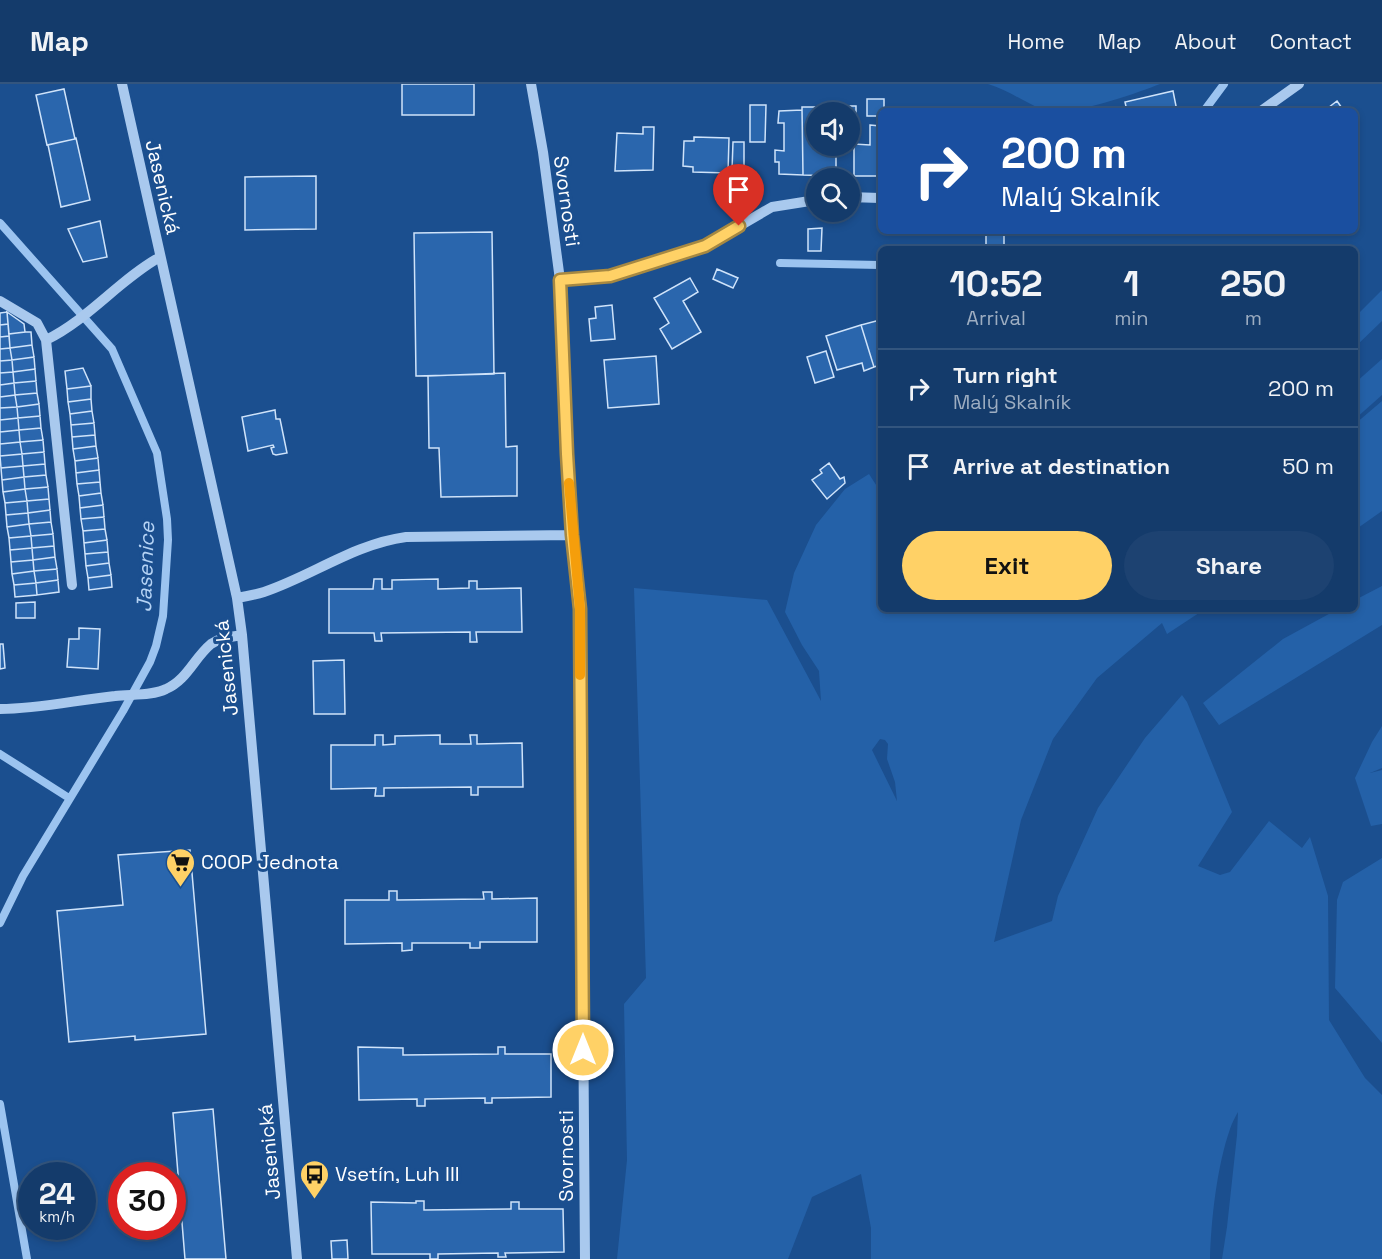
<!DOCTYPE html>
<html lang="en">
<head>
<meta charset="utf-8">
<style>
  :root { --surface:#143b6b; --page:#1d4271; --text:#f1f3f6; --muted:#9dadc1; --line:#33557e; --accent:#ffd166 }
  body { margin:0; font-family:"Space Grotesk",sans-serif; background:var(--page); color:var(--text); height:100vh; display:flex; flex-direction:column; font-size:22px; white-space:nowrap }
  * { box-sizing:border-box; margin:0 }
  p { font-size:20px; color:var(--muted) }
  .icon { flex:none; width:33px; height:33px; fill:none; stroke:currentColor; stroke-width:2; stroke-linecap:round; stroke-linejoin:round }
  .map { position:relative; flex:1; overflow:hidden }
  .sheet { position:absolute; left:878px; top:162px; width:480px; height:366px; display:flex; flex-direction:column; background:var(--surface); border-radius:9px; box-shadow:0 3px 9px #0003,0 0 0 2px var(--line) }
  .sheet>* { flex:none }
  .banner { position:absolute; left:878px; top:24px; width:480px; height:126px; border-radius:9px; box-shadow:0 3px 9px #0003,0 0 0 2px var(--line); background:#1a4fa0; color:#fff; overflow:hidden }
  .fabs { position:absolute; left:806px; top:18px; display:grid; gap:12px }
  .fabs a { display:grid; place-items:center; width:54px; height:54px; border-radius:50%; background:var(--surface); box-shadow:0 3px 9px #0003,0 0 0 2px var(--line); font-size:30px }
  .speed { position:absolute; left:18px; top:1078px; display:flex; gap:12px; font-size:30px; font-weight:700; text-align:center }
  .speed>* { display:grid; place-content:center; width:78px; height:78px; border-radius:50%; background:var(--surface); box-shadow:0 3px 9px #0003,0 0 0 2px var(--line); line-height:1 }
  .speed small { font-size:15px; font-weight:400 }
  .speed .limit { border:9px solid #d22; background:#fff; color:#111 }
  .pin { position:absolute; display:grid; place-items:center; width:51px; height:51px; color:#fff; margin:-62px -26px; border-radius:50% 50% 50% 0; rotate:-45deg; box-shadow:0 0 6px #0007 }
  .pin .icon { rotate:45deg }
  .me { position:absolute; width:66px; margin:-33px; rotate:0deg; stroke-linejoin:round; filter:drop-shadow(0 0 4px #0008) }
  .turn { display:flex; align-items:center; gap:21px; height:126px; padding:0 24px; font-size:27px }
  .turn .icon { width:78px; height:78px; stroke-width:2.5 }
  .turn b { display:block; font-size:42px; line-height:51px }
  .eta { display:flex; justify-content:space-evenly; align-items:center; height:102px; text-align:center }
  .eta b { font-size:36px; font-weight:700; line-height:42px }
  .button { display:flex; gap:12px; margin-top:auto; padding:12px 24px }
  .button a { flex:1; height:69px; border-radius:36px; background:var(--accent); color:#111; font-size:24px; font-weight:700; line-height:69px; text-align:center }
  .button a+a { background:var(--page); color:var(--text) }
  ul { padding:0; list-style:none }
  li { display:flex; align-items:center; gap:18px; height:78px; padding:0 24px; border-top:2px solid var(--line) }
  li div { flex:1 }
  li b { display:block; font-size:22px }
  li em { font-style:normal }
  header { display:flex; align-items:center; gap:36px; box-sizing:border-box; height:84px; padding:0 30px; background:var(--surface); border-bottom:2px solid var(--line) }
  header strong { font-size:28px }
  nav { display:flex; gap:33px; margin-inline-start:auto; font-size:21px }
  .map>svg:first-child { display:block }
</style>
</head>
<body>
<header>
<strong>Map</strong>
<nav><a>Home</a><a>Map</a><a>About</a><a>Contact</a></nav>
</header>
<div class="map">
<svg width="1382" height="1175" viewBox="0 0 1382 1175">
  <rect width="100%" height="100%" fill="#1b4f8f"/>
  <!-- green -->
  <path fill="#2461a8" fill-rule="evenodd" d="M988 0H1160C1137 9 1065 35 1043 26 1024 18 1008 6 988 0Z
    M1382 206V237L1355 263V233Z
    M1382 275V311L1355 335V299Z
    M1382 317V427L1355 446V340Z
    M869 390 880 407V525H1205L1167 550 1162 539 1097 594 1053 655 1021 736 994 858 1052 837 1058 812 1098 724 1145 654 1182 611 1187 618 1232 728 1198 782 1220 791 1230 788 1269 737 1302 764 1310 753 1328 812 1329 936 1365 994 1382 1011V1175H1222L1227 1143 1237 1051 1238 1028C1235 1033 1232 1039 1230 1045 1217 1082 1211 1136 1210 1175H871V1144L861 1090 812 1113 788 1175H617L627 1076 624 920 646 894 634 504 767 516 821 617 819 587 802 561 785 528 794 489 816 441 845 405ZM880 655 885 656 888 660 887 675 895 698 897 717 872 666Z
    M1382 502V541L1219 641 1203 619 1283 555 1338 525H1354L1355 516Z
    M1382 642V684L1370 689 1382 686V740L1371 742 1355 694 1372 658Z
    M1382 774V959L1335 904 1337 816 1343 798Z"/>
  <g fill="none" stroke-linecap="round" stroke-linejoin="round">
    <!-- stream -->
    <path stroke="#9cc4f0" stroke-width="8" d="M1204 27 1224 0
      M0 139 112 265 157 369 167 435 168 456 163 532 156 562 150 578 123 627 23 792 0 839
      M780 179 880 181
      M0 670 69 714
      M0 1020 27 1175"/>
  </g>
  <!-- building -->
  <path fill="#2a66ad" stroke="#cfe3fa" stroke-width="1.5" d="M402 0H474V31H402Z
    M64 5 75 55 47 61 36 11Z
    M1173 7 1177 27H1127L1125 18Z
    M867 15H884V27H880V32H867Z
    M1337 17 1344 27H1324Z
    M750 21H766L765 58H750Z
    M841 22H856V49H849V28H841Z
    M802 23H838V28H816V62H823V68L836 69V92L803 91Z
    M802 26 803 91 779 90V78H775V66L784 67V39H778L779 27Z
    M870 41 880 42V92H854V60L870 61Z
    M643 43H654L653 86 615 87 617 49 643 50Z
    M694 53 729 54 728 89 693 88V83L683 82 684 57H694Z
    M75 54H76L90 116 61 123 48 61 75 55Z
    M733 58H744V86H732Z
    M316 92V145L245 146V93Z
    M100 137 107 173 83 178 68 145Z
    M822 144 821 167H808V145Z
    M986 147H1004V163H986Z
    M492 148 494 290 416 292 414 149Z
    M717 185 738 194 733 204 713 195Z
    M690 194 698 208 683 217 701 248 672 265 660 245 669 239 654 214Z
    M612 221 615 255 591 257 589 235 596 234 595 223Z
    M7 228 8 240 0 241V229Z
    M7 228 24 240 25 248 9 250Z
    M880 236V281L874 283 861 241Z
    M8 240 9 252 0 253V241Z
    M861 241 874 283 864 287 862 279 837 286 826 252Z
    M25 248H31L32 261 10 264 9 250Z
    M9 252 10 264 0 265V253Z
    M32 261 34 273 12 276 10 264Z
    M10 264 12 276 0 277V265Z
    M826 267 834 293 815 299 807 273Z
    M656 272 659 320 608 324 604 276Z
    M34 273 35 285 13 288 12 276Z
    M12 276 13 288 0 289V277Z
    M83 284 91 302 67 305 65 287Z
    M35 285 36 297 14 299 13 288Z
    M13 288 14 299 0 301V289Z
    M505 289 506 363 517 362V412L441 413 439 364H429L428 292Z
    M36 297 37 309 15 311 14 299Z
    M14 299 15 311 0 313V301Z
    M91 302V315L68 318 67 305Z
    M37 309 39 320 17 323 15 311Z
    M15 311 17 323 0 324V313Z
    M91 315 92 327 70 330 68 318Z
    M39 320 40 332 18 334 17 323Z
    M17 323 18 334 0 336V324Z
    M275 326 276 335H280L287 369 276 371 273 370 271 364 274 363 273 361 248 367 242 333Z
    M92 327 94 339 71 341 70 330Z
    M40 332 41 344 19 346 18 334Z
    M18 334 19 346 0 348V336Z
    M94 339 95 351 72 353 71 341Z
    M41 344 43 356 20 358 19 346Z
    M19 346 20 358 0 360V348Z
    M95 351 96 362 73 365 72 353Z
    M43 356 44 368 22 370 20 358Z
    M20 358 22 370 0 372V360Z
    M96 362 98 374 75 377 73 365Z
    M44 368 45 380 23 382 22 370Z
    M22 370 23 382 1 384 0 372Z
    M98 374 99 386 76 389 75 377Z
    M829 379 840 395 844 393 845 399 827 415 812 396 822 389 820 386Z
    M45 380 46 391 24 393 23 382Z
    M23 382 24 393 2 396 1 384Z
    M99 386 100 398 77 400 76 389Z
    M46 391 48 403 25 405 24 393Z
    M24 393 25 405 3 408 2 396Z
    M100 398 101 409 79 412 77 400Z
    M48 403 49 415 27 417 25 405Z
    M25 405 27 417 5 419 3 408Z
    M101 409 103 421 80 424 79 412Z
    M49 415 50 426 28 429 27 417Z
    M27 417 28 429 6 431 5 419Z
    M103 421 104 433 81 435 80 424Z
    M50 426 51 438 29 440 28 429Z
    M28 429 29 440 7 443 6 431Z
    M104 433 105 445 83 447 81 435Z
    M51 438 53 450 31 452 29 440Z
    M29 440 31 452 9 454 7 443Z
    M105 445 107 456 84 459 83 447Z
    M53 450 54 462 32 464 31 452Z
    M31 452 32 464 10 466 9 454Z
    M107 456 108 468 85 470 84 459Z
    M54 462 55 473 33 476 32 464Z
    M32 464 33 476 11 478 10 466Z
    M108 468 109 479 86 482 85 470Z
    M55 473 57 485 34 487 33 476Z
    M33 476 34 487 12 490 11 478Z
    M109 479 111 491 88 494 86 482Z
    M57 485 58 496 36 499 34 487Z
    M34 487 36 499 14 501 12 490Z
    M111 491 112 503 89 506 88 494Z
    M374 495H382V505H392V496L438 495V505L469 504V497H477V505L521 504 522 548H476L477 558H470V548L381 549 382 557H375L374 549H329V505H373Z
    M58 496 59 508 37 511 36 499Z
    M36 499 37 511 15 513 14 501Z
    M35 518V534H16V519Z
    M79 544 100 545 98 585 67 583 69 555H79Z
    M0 560H3L5 584 0 585Z
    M344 576 345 630H314L313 577Z
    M375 651H383V661L395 660V652L440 651V660H471L470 651H477V660L522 659 523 703H478V711H471V703L384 704V712H375L376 704 331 705V661H375Z
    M190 766 206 950 135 956V952L69 958 57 827 123 821 118 771Z
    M389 807H397V816L484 815 483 808H492V815L537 814V858H480V864H470V859H412V866L402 867V859L345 860V816H389Z
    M358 963 403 964V971L498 970V963H505V970H551V1013L492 1014V1019H485V1014L425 1015V1022H417V1015L359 1016Z
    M213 1025 226 1175H185L173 1029Z
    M416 1117H424V1126L511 1125V1118H519V1125H563L564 1168 505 1169 506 1173H498V1169L438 1170V1175H430V1170H372L371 1118 416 1119Z
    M347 1156 348 1175H332L331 1157Z"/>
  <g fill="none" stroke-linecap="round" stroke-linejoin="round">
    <!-- minor -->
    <path stroke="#a9c9ee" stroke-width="10" d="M122 0 237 514 242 551 297 1175
      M531 0 543 68 560 196 572 451 580 525 585 1175
      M1261 27 1299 0
      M849 113 880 114
      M560 196 610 192 705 162 772 123 816 116
      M0 217 37 239 46 256 72 501
      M46 256C89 235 119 196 160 173
      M237 514C246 512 255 511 264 508 312 492 354 460 406 453L572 451
      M0 625C39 625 76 616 115 612 131 610 152 612 166 605 187 596 194 574 211 560 220 553 232 553 242 551"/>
  </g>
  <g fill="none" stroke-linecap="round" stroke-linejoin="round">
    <defs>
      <path id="route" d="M583 966 580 525 572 451 567 370 560 196 610 192 705 162 739 142"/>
    </defs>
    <!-- route casing -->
    <use href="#route" stroke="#a68842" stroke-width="15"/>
    <!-- route -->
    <use href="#route" stroke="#ffd166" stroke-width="10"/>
    <!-- slow -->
    <path stroke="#f59e0b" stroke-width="10" d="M569 399 580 525V591"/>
  </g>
  <!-- icons -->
  <defs>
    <symbol id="supermarket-pin" viewBox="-11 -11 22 30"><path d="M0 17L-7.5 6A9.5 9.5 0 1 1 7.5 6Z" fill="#ffd166" stroke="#1b4f8f"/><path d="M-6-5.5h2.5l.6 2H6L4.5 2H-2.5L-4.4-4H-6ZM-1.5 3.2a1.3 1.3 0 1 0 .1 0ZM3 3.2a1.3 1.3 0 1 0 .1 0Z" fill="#111"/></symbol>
    <symbol id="bus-pin" viewBox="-11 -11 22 30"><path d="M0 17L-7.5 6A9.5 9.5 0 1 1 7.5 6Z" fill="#ffd166" stroke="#1b4f8f"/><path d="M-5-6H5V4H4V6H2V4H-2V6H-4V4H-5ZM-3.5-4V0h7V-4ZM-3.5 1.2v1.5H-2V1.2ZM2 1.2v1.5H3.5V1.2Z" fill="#111"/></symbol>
  </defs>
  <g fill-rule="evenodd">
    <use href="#supermarket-pin" x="164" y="762" width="33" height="45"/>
    <use href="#bus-pin" x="298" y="1074" width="33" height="45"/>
  </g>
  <g text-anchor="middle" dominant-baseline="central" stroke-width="6" stroke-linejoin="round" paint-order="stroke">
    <!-- street labels -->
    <g font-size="20" fill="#fff" stroke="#1b4f8f">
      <text transform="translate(163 103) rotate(77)">Jasenická</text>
      <text transform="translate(567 117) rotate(82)">Svornosti</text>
      <text transform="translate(226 584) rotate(-96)">Jasenická</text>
      <text transform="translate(269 1068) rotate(-95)">Jasenická</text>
      <text transform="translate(566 1072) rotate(-90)">Svornosti</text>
    </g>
    <!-- poi labels -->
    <g font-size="20" fill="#fff" stroke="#1b4f8f" text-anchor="start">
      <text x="201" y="778">COOP Jednota</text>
      <text x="335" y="1090">Vsetín, Luh III</text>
    </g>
    <!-- water labels -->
    <g font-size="21" font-style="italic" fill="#b5d3f5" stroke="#1b4f8f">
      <text transform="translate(145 483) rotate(-88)">Jasenice</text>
    </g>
  </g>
</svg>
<div class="fabs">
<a><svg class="icon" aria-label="sound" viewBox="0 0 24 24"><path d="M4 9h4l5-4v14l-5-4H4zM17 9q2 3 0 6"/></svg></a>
<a><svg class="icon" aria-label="search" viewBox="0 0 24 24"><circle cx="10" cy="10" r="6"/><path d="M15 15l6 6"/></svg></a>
</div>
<div class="speed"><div>24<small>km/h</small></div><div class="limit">30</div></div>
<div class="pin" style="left:739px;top:142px;background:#d93025"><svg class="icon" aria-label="arrive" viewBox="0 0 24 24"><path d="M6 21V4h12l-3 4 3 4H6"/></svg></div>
<svg class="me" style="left:583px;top:966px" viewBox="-20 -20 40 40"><circle r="17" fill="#ffd166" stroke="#fff" stroke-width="3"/><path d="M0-11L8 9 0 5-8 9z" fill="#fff"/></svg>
<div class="banner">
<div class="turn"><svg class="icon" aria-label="right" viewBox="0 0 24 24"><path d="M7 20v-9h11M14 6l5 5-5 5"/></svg><div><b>200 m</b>Malý Skalník</div></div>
</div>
<section class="sheet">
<div class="eta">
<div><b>10:52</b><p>Arrival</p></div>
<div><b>1</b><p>min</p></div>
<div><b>250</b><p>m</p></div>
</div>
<ul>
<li><svg class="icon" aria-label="right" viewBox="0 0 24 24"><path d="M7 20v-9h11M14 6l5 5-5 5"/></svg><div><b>Turn right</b><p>Malý Skalník</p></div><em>200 m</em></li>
<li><svg class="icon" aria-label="arrive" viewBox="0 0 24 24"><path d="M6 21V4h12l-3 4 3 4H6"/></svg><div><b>Arrive at destination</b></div><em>50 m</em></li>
</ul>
<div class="button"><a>Exit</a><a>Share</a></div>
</section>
</div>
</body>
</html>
